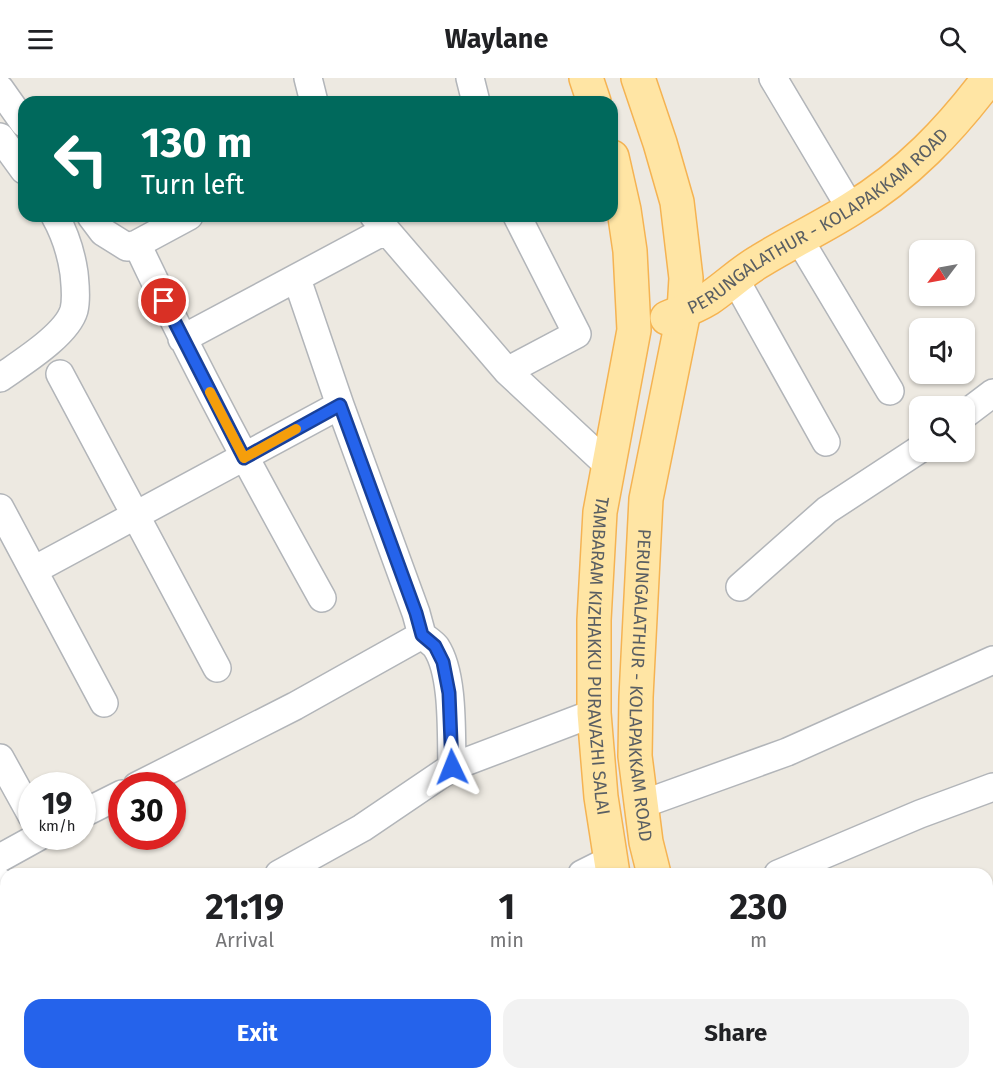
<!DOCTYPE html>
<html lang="en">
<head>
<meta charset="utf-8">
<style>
  :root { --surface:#fff; --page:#f2f2f2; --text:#202124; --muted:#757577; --accent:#2563eb }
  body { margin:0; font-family:"Fira Sans",sans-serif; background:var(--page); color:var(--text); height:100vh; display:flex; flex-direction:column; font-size:22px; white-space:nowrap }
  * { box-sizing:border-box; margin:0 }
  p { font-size:20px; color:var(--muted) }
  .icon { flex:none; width:33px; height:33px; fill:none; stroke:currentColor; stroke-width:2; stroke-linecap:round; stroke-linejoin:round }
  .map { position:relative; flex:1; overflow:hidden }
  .sheet { position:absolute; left:0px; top:790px; width:993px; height:212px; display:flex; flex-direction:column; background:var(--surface); border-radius:18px 18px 0 0; box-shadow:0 2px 4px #0004 }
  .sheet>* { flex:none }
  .banner { position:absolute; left:18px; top:18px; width:600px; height:126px; border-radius:18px; box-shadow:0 2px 4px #0004; background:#00695c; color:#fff; overflow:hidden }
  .needle { width:39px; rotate:238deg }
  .buttons { position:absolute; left:909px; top:162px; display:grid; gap:12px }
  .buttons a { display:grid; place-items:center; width:66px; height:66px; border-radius:12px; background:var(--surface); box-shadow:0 2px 4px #0004; font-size:30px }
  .speed { position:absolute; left:18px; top:694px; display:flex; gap:12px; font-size:30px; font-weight:700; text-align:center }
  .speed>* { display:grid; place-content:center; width:78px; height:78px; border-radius:50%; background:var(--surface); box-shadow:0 2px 4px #0004; line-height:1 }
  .speed small { font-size:15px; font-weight:400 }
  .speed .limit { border:9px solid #d22; background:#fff; color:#111 }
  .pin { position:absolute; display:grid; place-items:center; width:51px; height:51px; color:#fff; margin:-26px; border:3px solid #fff; border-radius:50%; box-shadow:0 2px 6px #0007 }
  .me { position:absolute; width:66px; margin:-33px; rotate:358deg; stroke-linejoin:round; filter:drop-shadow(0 0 4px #0008) }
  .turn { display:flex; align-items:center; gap:21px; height:126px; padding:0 24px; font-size:27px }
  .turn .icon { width:78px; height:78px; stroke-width:2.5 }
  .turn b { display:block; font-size:42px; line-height:51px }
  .eta { display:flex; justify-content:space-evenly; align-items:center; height:102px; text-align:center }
  .eta b { font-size:36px; font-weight:700; line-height:42px }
  .primary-button { display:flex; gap:12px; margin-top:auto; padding:12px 24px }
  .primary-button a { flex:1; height:69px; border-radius:18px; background:var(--accent); color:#fff; font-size:24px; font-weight:700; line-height:69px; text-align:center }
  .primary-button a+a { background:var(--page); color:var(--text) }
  header { display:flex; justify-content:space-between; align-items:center; height:78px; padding:0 24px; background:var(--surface); font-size:27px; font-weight:700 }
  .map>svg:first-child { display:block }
</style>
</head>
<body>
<header><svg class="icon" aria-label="menu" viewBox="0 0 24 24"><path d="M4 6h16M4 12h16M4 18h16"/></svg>Waylane<svg class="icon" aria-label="search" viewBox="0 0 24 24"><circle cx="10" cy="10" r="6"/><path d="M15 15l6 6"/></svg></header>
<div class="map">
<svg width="993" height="1001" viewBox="0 0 993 1001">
  <rect width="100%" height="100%" fill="#ede9e1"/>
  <!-- water -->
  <path fill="#9fe1ff" d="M6 812V996H72L68 1001H0V816Z"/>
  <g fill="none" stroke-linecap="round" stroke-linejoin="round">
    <defs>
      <path id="minor" d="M308 0 314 24
        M470 0 476 24
        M773 0 851 131
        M0 11 24 45
        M0 59 24 92
        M91 138 103 154 127 169 137 166 189 138
        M374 138 507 293 609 388
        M799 161 890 313
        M137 166C194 287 257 403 322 520
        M297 201 340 327 416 535 422 557
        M735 201 826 364
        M182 261 386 152
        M507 293 577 256 517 138
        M60 296 217 590
        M0 300C21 285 67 257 74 232 77 220 75 206 74 195 71 174 65 156 55 138
        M964 337 993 315
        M0 430 104 625
        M34 492 340 327
        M740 509 827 432 920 371
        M0 680 32 738
        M137 708 295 628 422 557C426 561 432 564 436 569 454 596 451 656 452 689
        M640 727 787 674 993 582
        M82 736 122 716
        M0 780 38 759
        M279 796 362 750 452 689 594 635
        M582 796 610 782
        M778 796 920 736 993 709
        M0 804 6 811
        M987 841 993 839
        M138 996 141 1001
        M196 1001 205 996
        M516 1001 526 996
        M987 1001 993 999"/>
      <g id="major">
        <path d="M586 0 594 24"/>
        <path id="s1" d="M638 0 660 65 677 124 686 200 684 233 646 421 636 619 635 678 646 764 654 796"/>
        <path id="s2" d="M612 79 624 132 630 173 634 252 600 434 594 542V635L601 719 613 796"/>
        <path id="s3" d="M667 240C681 234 695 229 708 221 726 209 741 194 760 183 789 165 821 150 851 131 907 97 950 52 989 0"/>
        <path d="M651 996 652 1001"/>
        <path d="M696 996 697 1001"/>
      </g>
    </defs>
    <!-- minor casing -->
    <use href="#minor" stroke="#b2b5b9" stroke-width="30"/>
    <!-- major casing -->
    <use href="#major" stroke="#f5b352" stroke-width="36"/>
    <!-- minor -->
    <use href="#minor" stroke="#fff" stroke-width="27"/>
    <!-- major -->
    <use href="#major" stroke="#ffe5a4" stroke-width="33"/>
  </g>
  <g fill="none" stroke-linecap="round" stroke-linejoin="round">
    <defs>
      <path id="route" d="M164 223 244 380 340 327 416 535 422 557 435 568 443 584 449 615 452 689"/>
    </defs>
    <!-- route casing -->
    <use href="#route" stroke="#184099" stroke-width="15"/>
    <!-- route -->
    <use href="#route" stroke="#2563eb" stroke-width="10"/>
    <!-- slow -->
    <path stroke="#f59e0b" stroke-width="10" d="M210 314 244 380 296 351"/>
  </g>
  <g text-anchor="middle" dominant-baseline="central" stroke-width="5" stroke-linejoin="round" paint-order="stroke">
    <!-- street labels -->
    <g font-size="18" fill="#5a5f63" stroke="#fff">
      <text stroke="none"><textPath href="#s3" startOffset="180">PERUNGALATHUR - KOLAPAKKAM ROAD</textPath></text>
      <text stroke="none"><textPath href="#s2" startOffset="504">TAMBARAM KIZHAKKU PURAVAZHI SALAI</textPath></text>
      <text stroke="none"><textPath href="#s1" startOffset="618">PERUNGALATHUR - KOLAPAKKAM ROAD</textPath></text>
    </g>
  </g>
</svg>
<div class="buttons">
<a><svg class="needle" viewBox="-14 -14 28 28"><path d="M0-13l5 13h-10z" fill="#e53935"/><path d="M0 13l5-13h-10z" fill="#757577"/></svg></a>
<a><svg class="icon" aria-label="sound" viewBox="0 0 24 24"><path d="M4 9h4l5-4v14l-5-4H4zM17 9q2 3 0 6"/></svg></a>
<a><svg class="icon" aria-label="search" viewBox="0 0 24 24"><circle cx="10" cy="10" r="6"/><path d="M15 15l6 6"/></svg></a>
</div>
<div class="speed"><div>19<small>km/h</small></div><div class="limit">30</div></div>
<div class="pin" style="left:164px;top:223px;background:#d93025"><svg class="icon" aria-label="arrive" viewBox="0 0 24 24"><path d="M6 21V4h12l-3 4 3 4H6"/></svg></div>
<svg class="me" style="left:452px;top:689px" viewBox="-20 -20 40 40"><path d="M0-17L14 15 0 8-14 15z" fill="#2563eb" stroke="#fff" stroke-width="4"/></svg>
<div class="banner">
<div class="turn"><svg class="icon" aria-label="left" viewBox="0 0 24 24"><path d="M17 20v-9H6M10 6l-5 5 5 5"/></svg><div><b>130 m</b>Turn left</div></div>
</div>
<section class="sheet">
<div class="eta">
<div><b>21:19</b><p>Arrival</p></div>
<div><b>1</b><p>min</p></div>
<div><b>230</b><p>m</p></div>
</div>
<div class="primary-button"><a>Exit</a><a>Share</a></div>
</section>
</div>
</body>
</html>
